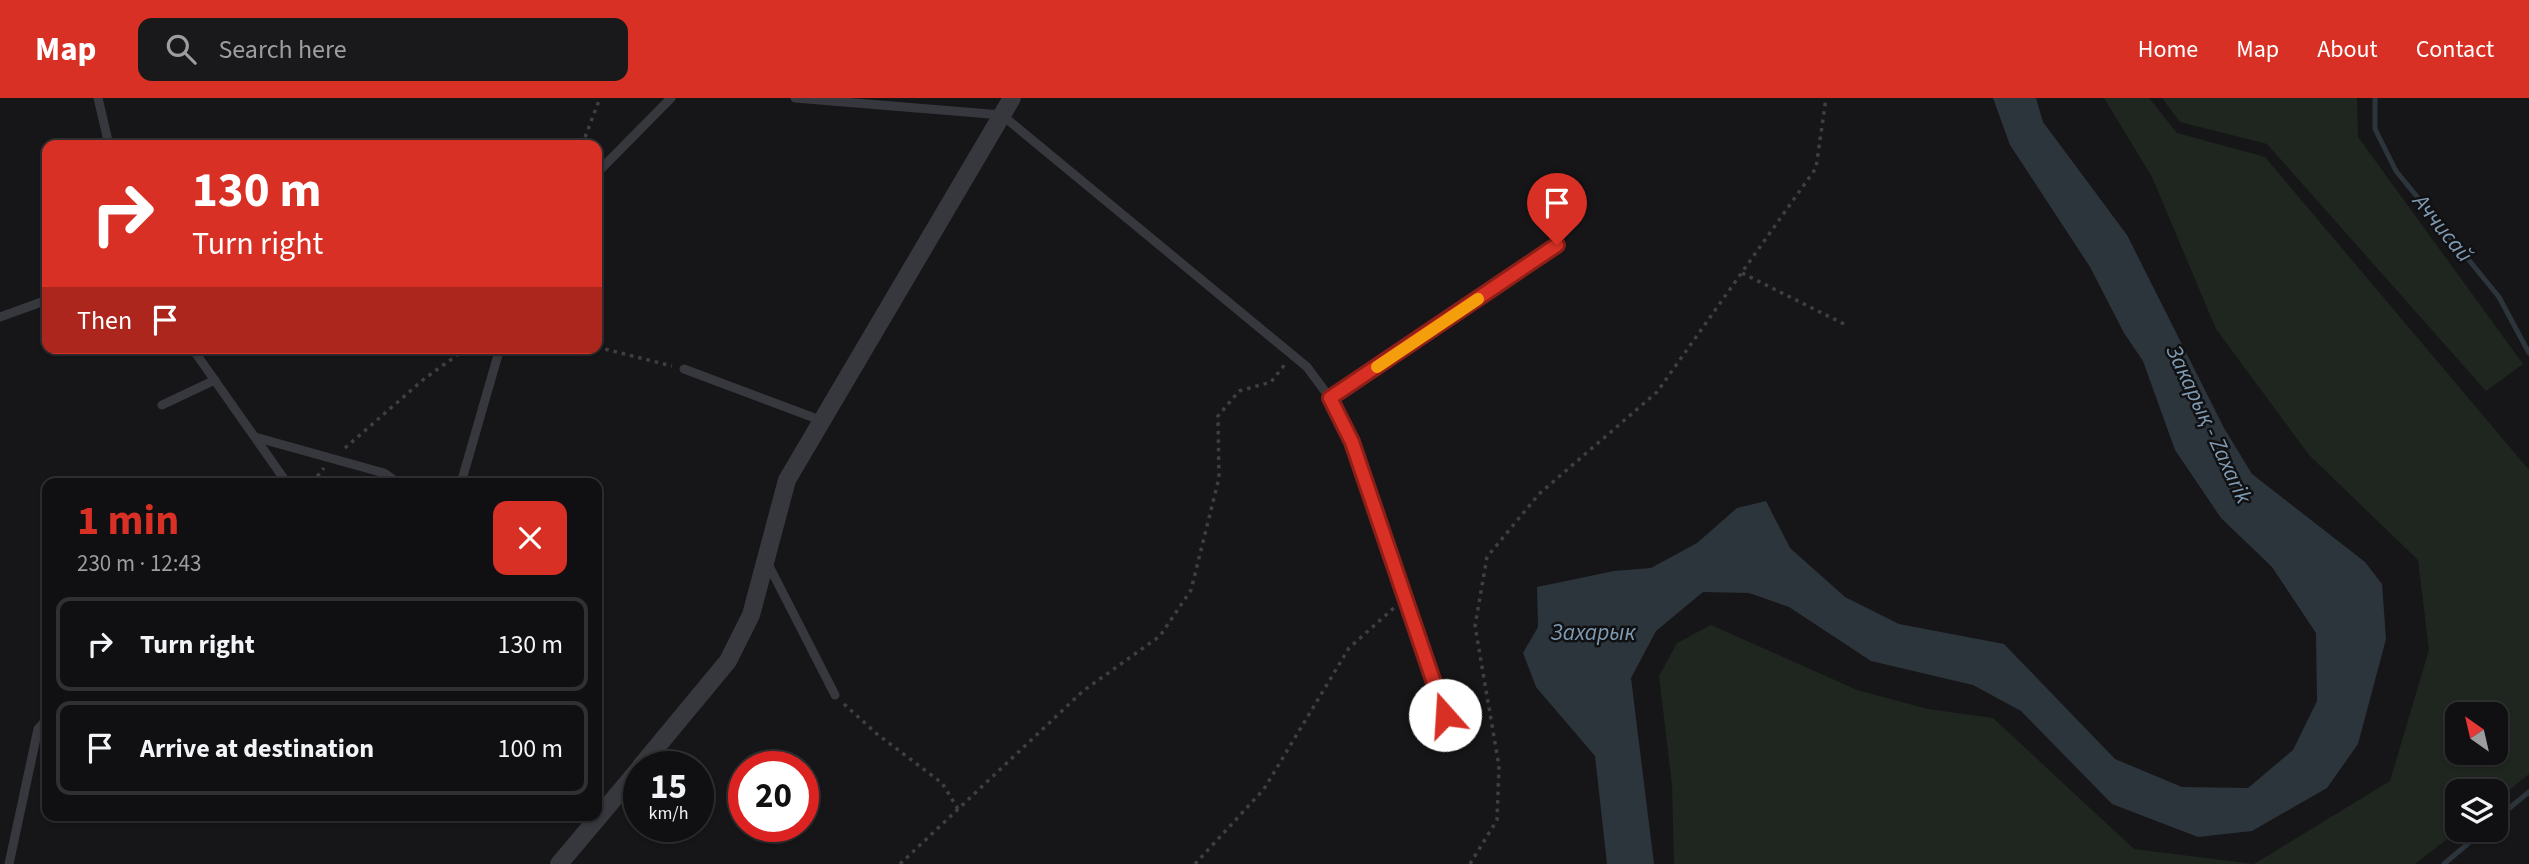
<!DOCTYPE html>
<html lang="en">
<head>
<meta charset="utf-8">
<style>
  :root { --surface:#101012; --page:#19191b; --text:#f1f3f6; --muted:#9c9d9f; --line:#303032; --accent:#d93025 }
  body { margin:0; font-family:"Source Sans 3",sans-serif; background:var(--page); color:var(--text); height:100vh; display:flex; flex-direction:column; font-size:26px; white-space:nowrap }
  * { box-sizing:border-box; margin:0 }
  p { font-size:23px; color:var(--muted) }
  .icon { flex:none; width:38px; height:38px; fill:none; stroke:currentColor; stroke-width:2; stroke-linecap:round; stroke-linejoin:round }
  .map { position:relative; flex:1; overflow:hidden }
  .drawer { position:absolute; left:42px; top:380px; width:560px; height:343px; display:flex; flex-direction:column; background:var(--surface); border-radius:14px; box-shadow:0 2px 5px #0004,0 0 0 2px var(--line) }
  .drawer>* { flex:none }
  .top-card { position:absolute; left:42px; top:42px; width:560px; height:214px; border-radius:14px; box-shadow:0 2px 5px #0004,0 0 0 2px var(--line); background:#d93025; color:#fff; overflow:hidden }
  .needle { width:46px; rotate:326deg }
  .controls { position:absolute; left:2445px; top:604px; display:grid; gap:14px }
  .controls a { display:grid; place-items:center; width:63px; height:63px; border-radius:14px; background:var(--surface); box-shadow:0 2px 5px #0004,0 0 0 2px var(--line); font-size:35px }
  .speed { position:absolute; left:623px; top:653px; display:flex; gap:14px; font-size:35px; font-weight:700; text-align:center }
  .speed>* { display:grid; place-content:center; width:91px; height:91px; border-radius:50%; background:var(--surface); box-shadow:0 2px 5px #0004,0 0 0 2px var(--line); line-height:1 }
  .speed small { font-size:18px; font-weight:400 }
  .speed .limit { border:10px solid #d22; background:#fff; color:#111 }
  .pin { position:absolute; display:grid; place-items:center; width:60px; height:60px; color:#fff; margin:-72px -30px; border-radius:50% 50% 50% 0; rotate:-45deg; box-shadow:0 0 7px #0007 }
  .pin .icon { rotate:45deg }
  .me { position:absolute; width:77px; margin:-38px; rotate:341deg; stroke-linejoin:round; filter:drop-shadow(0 0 5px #0008) }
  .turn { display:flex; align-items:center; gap:24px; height:147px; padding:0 35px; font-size:32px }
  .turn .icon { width:91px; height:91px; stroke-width:2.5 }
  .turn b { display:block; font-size:49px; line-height:60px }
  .then { display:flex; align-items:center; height:66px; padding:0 35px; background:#0003; gap:14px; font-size:26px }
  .round { display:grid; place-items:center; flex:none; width:74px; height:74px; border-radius:14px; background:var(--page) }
  .headline { display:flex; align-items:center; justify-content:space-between; height:119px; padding:0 35px }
  h1 { font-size:42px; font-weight:700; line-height:52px; color:var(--accent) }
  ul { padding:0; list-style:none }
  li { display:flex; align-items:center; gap:21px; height:94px; margin:0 14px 10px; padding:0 21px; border:4px solid var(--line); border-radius:14px }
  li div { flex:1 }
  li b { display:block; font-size:26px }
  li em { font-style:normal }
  header { display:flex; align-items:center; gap:42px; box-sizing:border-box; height:98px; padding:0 35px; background:var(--accent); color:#fff }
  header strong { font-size:33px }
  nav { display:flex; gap:38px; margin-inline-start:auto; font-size:24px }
  .search { width:490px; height:63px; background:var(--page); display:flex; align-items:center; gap:18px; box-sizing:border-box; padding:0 24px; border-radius:14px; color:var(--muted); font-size:26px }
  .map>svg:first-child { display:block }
</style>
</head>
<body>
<header>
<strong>Map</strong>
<div class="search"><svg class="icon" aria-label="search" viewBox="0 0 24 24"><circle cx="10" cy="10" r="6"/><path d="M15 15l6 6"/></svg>Search here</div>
<nav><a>Home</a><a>Map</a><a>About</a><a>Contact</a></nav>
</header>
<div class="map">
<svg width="2529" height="766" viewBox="0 0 2529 766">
  <rect width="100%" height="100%" fill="#161618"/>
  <!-- green -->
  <path fill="#1e261f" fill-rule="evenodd" d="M2104 0H2149L2177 35 2265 59 2529 372V676L2496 703V693H2457L2459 732 2415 766H1674L1672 687 1659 578 1677 545 1711 527 1857 592 1928 611 1993 620 2134 751 2254 766 2390 683 2429 552 2418 462 2309 357 2216 231 2152 79ZM2457 616H2496V654H2457Z
    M2162 0H2357L2358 39 2523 266 2486 293 2267 46 2180 24Z"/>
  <!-- water -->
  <path fill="#2c353c" d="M1993 0H2036L2043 24 2127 137 2224 330 2252 376 2365 464 2382 486 2386 541 2358 646 2327 690 2252 733 2198 739 2112 706 2021 613 1973 587 1871 563 1789 509 1749 495 1703 494 1656 533 1631 580 1654 766H1607L1595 658 1536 589 1523 555 1538 529 1537 489 1614 473 1651 470 1697 445 1737 410 1766 403 1790 450 1845 499 1899 526 2004 546 2115 661 2182 689 2248 690 2293 652 2317 603 2316 535 2272 469 2221 420 2175 352 2143 263 2124 235 2090 169 2010 47Z"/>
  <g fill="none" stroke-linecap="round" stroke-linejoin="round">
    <!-- stream -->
    <path stroke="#2c353c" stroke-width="5" d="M2375 0V31L2396 73 2499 199 2529 255
      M2496 721 2529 694
      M2444 766 2484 732"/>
    <!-- path -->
    <path stroke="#3d3f44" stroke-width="3.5" stroke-dasharray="3.5 5" stroke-linecap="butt" d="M582 47 600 0
      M1742 175 1846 227
      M597 249 672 268
      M345 350 424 281 467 250
      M312 385 324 370
      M844 606 877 636 942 685 958 711
      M900 766 1083 593 1160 538 1191 492 1219 380 1218 318 1239 293 1271 284 1286 265
      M1195 766 1264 691 1349 550 1396 508
      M1470 766 1497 722 1499 668 1475 528 1487 459 1539 396 1657 294 1816 70 1826 0"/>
    <!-- lane -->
    <path stroke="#37383d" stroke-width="9" d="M98 0 109 47
      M795 0 1002 17 1307 269 1330 300 1352 344 1445 617
      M597 75 671 0
      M0 219 47 202
      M192 250 287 385
      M684 271 820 322
      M1330 300 1557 147
      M162 307 215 282
      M255 339 384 375 398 385
      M461 385 500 250
      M766 462 835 597
      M9 766 38 631 47 621"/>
    <!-- street -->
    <path stroke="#37383d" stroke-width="18" d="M641 668 728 563 751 517 787 382 1012 0
      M559 766 639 671"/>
  </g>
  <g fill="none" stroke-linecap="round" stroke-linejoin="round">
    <defs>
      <path id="route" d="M1445 617 1352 344 1330 300 1557 147"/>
    </defs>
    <!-- route casing -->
    <use href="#route" stroke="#8d1f18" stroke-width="18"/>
    <!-- route -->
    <use href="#route" stroke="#d93025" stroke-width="12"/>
    <!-- slow -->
    <path stroke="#f59e0b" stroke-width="12" d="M1377 269 1478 201"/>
  </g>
  <g text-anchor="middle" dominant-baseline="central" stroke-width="5" stroke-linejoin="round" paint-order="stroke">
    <!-- water labels -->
    <g font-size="23" font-style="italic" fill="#7f9bb3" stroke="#111113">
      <text transform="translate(2443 130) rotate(51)">Аччисай</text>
      <text transform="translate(2209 326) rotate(65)">Закарық - Zaxarik</text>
      <text x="1593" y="534">Захарык</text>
    </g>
  </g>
</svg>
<div class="controls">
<a><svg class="needle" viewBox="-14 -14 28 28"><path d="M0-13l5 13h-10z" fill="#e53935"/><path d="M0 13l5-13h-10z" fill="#9c9d9f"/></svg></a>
<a><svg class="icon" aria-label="layers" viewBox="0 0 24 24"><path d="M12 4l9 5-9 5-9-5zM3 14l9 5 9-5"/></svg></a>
</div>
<div class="speed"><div>15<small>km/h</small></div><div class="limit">20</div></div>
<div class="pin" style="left:1557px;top:147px;background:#d93025"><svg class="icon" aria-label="arrive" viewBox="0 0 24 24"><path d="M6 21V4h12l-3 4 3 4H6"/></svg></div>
<svg class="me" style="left:1445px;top:617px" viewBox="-20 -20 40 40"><circle r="19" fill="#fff"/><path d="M0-13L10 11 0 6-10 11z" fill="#d93025"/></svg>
<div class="top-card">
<div class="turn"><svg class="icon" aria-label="right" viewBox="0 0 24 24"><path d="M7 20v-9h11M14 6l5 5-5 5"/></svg><div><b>130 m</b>Turn right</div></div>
<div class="then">Then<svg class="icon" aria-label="arrive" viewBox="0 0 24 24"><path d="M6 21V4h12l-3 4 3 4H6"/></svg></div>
</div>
<section class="drawer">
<div class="headline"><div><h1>1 min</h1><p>230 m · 12:43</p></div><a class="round" style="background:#d93025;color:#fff"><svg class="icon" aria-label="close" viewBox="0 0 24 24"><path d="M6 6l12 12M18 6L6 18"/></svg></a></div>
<ul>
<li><svg class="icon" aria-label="right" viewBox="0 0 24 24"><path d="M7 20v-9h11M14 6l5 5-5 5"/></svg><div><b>Turn right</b></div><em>130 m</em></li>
<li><svg class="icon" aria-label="arrive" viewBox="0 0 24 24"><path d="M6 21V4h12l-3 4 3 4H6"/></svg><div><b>Arrive at destination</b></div><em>100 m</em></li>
</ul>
</section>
</div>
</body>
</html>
